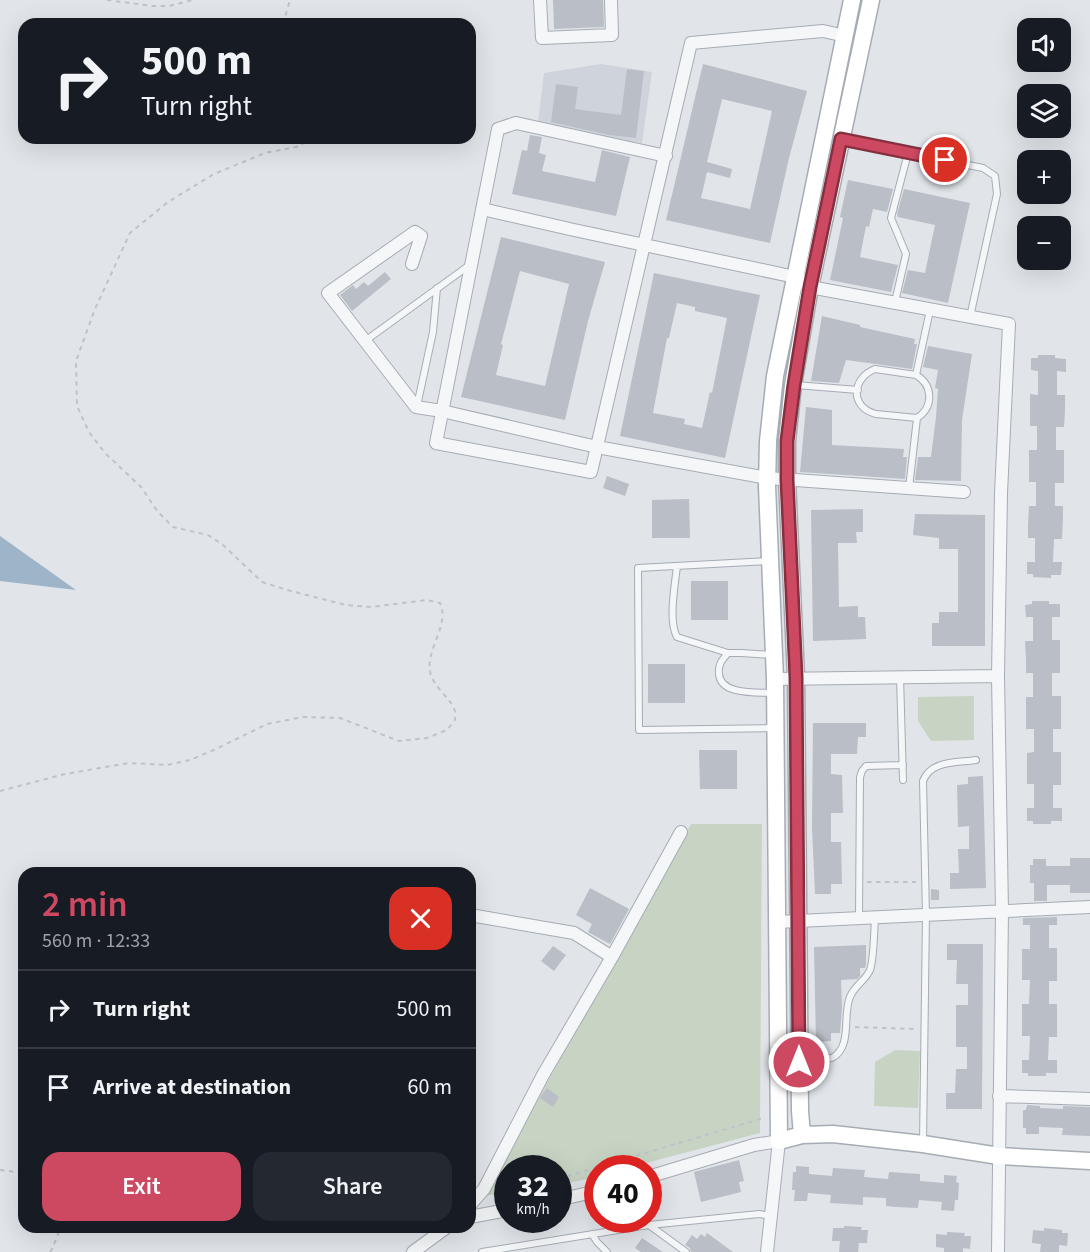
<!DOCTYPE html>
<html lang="en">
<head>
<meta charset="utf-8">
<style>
  :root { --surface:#171b24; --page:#242831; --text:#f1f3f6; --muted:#9ea1a6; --line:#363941; --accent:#cd4861 }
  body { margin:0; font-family:"Source Sans 3",sans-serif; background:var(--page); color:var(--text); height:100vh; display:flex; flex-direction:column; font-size:22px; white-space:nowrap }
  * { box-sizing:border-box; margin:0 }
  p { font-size:20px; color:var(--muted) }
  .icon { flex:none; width:33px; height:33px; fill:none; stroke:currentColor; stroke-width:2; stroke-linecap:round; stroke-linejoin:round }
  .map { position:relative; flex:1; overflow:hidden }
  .drawer { position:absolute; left:18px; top:867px; width:458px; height:366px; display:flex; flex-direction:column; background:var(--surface); border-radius:18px; box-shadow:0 6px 24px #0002 }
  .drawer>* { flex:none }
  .banner { position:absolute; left:18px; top:18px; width:458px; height:126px; border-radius:18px; box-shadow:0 6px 24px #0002; background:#171b24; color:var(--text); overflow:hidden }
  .tools { position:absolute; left:1017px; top:18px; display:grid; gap:12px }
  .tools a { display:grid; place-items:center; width:54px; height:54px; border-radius:12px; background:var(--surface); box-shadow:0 6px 24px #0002; font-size:30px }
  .speed { position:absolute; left:494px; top:1155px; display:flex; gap:12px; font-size:30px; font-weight:700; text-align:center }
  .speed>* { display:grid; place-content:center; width:78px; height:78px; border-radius:50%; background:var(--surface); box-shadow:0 6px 24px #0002; line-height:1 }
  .speed small { font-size:15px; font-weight:400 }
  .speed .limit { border:9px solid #d22; background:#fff; color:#111 }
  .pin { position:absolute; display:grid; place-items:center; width:51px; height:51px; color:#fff; margin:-26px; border:3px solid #fff; border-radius:50%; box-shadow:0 2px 6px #0007 }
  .me { position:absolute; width:66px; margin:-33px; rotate:0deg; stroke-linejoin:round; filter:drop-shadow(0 0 4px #0008) }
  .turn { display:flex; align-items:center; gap:21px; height:126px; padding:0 24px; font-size:27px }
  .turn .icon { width:78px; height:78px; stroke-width:2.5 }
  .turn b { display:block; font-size:42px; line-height:51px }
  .round { display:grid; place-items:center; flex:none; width:63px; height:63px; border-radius:18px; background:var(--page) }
  .head { display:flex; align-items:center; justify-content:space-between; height:102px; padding:0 24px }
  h1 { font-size:36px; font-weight:600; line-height:45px; color:var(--accent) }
  .button { display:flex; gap:12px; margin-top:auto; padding:12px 24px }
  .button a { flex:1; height:69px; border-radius:18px; background:var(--accent); color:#fff; font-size:24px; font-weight:600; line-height:69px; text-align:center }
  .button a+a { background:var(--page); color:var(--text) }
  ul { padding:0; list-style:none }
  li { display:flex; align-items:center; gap:18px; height:78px; padding:0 24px; border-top:2px solid var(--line) }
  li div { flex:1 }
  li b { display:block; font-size:22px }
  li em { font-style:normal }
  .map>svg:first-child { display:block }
</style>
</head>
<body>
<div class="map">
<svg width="1090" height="1252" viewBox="0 0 1090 1252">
  <rect width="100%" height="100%" fill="#e1e5ea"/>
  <!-- built -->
  <path fill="#cfd4dc" d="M601 64 652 72 642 143 537 130 544 73Z"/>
  <!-- green -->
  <path fill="#c8d4c3" d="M974 696V740L931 741 918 721V697Z
    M691 824H762L760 1133 627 1168H597V1177L558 1185V1168H507V1193L484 1196Z
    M895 1050 920 1051 918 1108 874 1106 875 1062Z"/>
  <!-- water -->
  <path fill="#9db4c9" d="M0 536 76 590 0 581Z"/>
  <!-- building -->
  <path fill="#b9bec7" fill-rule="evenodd" d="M553 0H603L604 27 554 29Z
    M703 64 807 91 789 158 770 243 666 220ZM722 99 772 111 750 209 701 198 707 172 730 178 732 169 707 162Z
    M627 69 644 71 636 138 609 135 551 122 556 84 578 87 575 109 621 115Z
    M530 135 542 137 539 153 546 155 542 171 595 182 602 150 630 157 616 216 512 194 522 150 527 151Z
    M848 180 893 189 887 212 873 209 869 227 866 226 860 257 898 265 891 292 830 280 843 218 840 217Z
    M904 189 970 203 948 303 902 293 908 270 925 273 935 225 898 217 897 214Z
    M501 237 605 262 588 321 565 420 461 397ZM520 271 569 284 545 386 496 375 503 345 501 344Z
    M385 272 391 279 352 311 340 295 353 285 356 289 364 282 368 286Z
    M654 273 760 295 725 458 620 436ZM677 303 695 307V311L727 318 712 393 710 392 702 428 684 424 685 419 653 413 667 338H669Z
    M822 316 860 325V327L915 339 914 344H917L912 369 846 360 839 383 811 381Z
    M928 346 972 354 962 420 961 481 915 480 918 457H931L936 417 938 389 935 388 938 370 923 367Z
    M1038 355H1055V358L1066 359V372L1057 371V395H1065V412L1064 427H1056V450H1064V483H1055V506H1063V519L1062 539H1054L1053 562H1062L1061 575H1051V578L1033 577V574H1027V562H1035V538H1028V526L1029 506H1036V482H1029V450H1037V426H1030V394L1038 395V371L1031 370V358H1038Z
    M806 407 832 410V445L904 449 903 457H907L905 479 800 472Z
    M607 476 629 484 625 496 603 488Z
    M689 499 690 538H652V500Z
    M863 509V532H856L857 543H838L839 607 858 606V617H865L866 639 813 641 811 510Z
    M915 514 985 515V646H932V623H939V612H958V549H939V538L913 535Z
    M691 581H728V620H691Z
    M1032 601H1049V604H1060V617H1052V640H1060V673H1052V696H1061V729H1053V752H1061V785H1053V808H1062V821H1051V824H1033V821H1027V808H1034V784H1027V753L1034 752V729H1026V697H1033V673H1026V660L1025 641H1033V617H1026L1025 605 1032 604Z
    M648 664H685V703H648Z
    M813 723H866V737H858L857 754H831V774L842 775 843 813H831V842H841L842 884H831V894H815L812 828Z
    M699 750H737V789H700Z
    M983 776 986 888 950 889V873H959L958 849H969V826L958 827 957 785 968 784V777Z
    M1070 858H1090V893H1070V885H1047V901H1034V883H1030V865H1033V859H1046V866H1070Z
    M590 888 629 909 610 944 588 932 592 924 576 915Z
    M931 889 939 890V900H931Z
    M1057 917V925H1049V948H1057V981H1049V1004H1057V1037H1049L1048 1060H1057V1073H1046V1076H1028V1073H1022V1060H1029L1030 1036H1022V1004H1029L1030 980H1022V949H1030V925H1023V918Z
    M947 944H983L982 1109H946V1093H955L956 1069H967V1047H956V1005H968V984H956L957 960H947Z
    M866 945V964L865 968H860V976L857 979 841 980 842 1007 840 1033H831V1041L816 1042 814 947Z
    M553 946 566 955 554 971 541 961Z
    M547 1088 559 1097 553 1107 540 1098Z
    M1027 1105 1040 1106V1108L1063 1109V1106L1090 1107V1136L1062 1135 1063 1128 1039 1127V1134H1026V1128H1023V1110H1026Z
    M739 1160 744 1181 739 1182 741 1192 701 1202 694 1172Z
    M796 1166 809 1167V1174L832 1176 833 1168 865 1170 864 1177 888 1179 889 1172 920 1174V1181L944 1183V1175L957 1176 956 1182 959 1183 958 1200H955L954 1211 941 1210 942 1202 919 1200 918 1208 896 1207 886 1206V1198L863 1197V1205L830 1203 831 1195 808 1193 807 1201H794L795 1190H792L793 1172H796Z
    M844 1226 862 1227 861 1230H868L867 1243H859L858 1252H839L840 1241H832L833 1228H844Z
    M1044 1228 1062 1230V1233H1068L1067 1246 1059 1245V1252H1040L1041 1244 1032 1243 1033 1230 1044 1231Z
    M947 1232 965 1233 964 1236H971L970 1249 963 1248V1252H944V1248L936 1247V1234L947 1235Z
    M707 1233 733 1252H691L690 1248 685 1245 692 1235 697 1239 701 1234 705 1237Z
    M642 1238 663 1252H641L635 1248Z"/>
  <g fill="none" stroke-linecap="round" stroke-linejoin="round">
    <defs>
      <path id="lane" d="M843 140 983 168 995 176 997 194 970 317
        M895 302 906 254 891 218 908 153
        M365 341 471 264
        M875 369 916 375C933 385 934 407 917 418L876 414C849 407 852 378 875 369Z
        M916 375 930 310
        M796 385 858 390
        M417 406 433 332 437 288
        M909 488 917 418
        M770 561 638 568 639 730 773 728
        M677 566C675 585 668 621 677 637L728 653
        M772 655 741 653H728C722 660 718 664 719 674 721 696 758 692 775 693
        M900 676 903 780
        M859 918 860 777 862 771 866 766 903 765
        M800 1062 832 1058C853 1046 842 1016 850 997 854 986 866 980 870 970 874 959 874 931 875 918
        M923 1143 926 915 923 781C931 760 957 763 976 760
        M649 1225 686 1252
        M592 1234 597 1242 607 1252
        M482 1252 649 1225 759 1214 771 1216"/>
      <path id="street" d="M540 0 542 38 612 35 611 0
        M666 156 516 123 498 129 436 443 591 472 691 43 823 31 845 36
        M482 209 574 230 795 277 810 287 1009 324 1001 493 998 676 1002 911 998 1252
        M412 264 421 236 415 232 328 293 416 407 442 411 597 447 767 478 964 492
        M775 679 998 676
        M470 915 574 933 612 957
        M777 922 1090 907
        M999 1096 1090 1099
        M648 1177 754 1145 779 1141 767 1252
        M558 1200 597 1191
        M470 1205 484 1189 543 1075 612 957 681 832
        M470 1217 507 1210
        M413 1252 447 1227"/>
      <path id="secondary" d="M852 0 775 376 768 441 767 486 775 679 779 1141 802 1135 833 1134 923 1144 999 1156 1090 1161
        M802 1135 800 1111 796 677 787 480V441L793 385 810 287 871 0"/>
    </defs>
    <!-- lane casing -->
    <use href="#lane" stroke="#a6acb4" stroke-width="8"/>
    <!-- street casing -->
    <use href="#street" stroke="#a6acb4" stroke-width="14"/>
    <!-- secondary casing -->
    <use href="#secondary" stroke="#a6acb4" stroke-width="19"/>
    <!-- path -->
    <path stroke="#bfc3c9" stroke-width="2" stroke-dasharray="4.5 4.5" stroke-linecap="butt" d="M107 0 153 6H169L193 0
      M283 24 290 0
      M0 791 65 774 129 763 167 765 190 760 216 749 267 724 303 717 340 718 399 741 427 738 447 730 455 720C455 717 456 714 455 711 451 698 432 686 430 671 426 649 450 625 440 603L427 600 371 607 346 605 287 590 262 582 222 544 208 535 173 527 158 512 141 487 105 453 89 432 77 406 76 361 95 309 130 233 168 202 214 174 265 153 301 146 307 138
      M867 882H916
      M855 1027 915 1029
      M0 1170 24 1173
      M558 1178 568 1176 760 1119 764 1122
      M498 1187 507 1185
      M50 1252 52 1249 61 1227"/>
    <!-- lane -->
    <use href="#lane" stroke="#f4f6f8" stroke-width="6"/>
    <!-- street -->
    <use href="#street" stroke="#f4f6f8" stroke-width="12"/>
    <!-- secondary -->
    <use href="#secondary" stroke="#fff" stroke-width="16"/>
  </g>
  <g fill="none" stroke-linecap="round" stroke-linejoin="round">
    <defs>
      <path id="route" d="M799 1062 796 677 787 480V441L794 385 810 287 841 139 945 160"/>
    </defs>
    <!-- route casing -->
    <use href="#route" stroke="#852f3f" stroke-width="15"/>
    <!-- route -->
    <use href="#route" stroke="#cd4861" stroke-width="10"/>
  </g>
</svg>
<div class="tools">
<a><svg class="icon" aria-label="sound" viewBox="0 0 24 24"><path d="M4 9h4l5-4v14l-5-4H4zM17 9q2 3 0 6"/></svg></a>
<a><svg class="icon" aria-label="layers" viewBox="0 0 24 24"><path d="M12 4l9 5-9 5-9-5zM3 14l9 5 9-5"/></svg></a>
<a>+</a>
<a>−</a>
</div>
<div class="speed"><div>32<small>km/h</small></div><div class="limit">40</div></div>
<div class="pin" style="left:945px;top:160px;background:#d93025"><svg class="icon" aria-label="arrive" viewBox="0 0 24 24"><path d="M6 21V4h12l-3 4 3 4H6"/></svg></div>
<svg class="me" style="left:799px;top:1062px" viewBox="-20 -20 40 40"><circle r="17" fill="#cd4861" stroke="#fff" stroke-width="3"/><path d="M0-11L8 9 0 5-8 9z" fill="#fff"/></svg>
<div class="banner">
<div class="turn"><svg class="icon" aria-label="right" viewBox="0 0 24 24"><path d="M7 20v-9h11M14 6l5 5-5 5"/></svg><div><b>500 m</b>Turn right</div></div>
</div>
<section class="drawer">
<div class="head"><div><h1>2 min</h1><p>560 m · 12:33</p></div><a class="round" style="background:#d93025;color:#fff"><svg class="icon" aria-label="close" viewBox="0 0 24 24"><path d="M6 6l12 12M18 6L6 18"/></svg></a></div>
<ul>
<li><svg class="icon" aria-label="right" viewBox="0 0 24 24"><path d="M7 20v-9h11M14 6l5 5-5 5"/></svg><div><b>Turn right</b></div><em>500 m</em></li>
<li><svg class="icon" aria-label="arrive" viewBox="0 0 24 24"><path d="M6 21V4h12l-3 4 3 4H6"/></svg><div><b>Arrive at destination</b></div><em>60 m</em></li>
</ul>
<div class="button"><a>Exit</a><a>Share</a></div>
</section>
</div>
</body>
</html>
